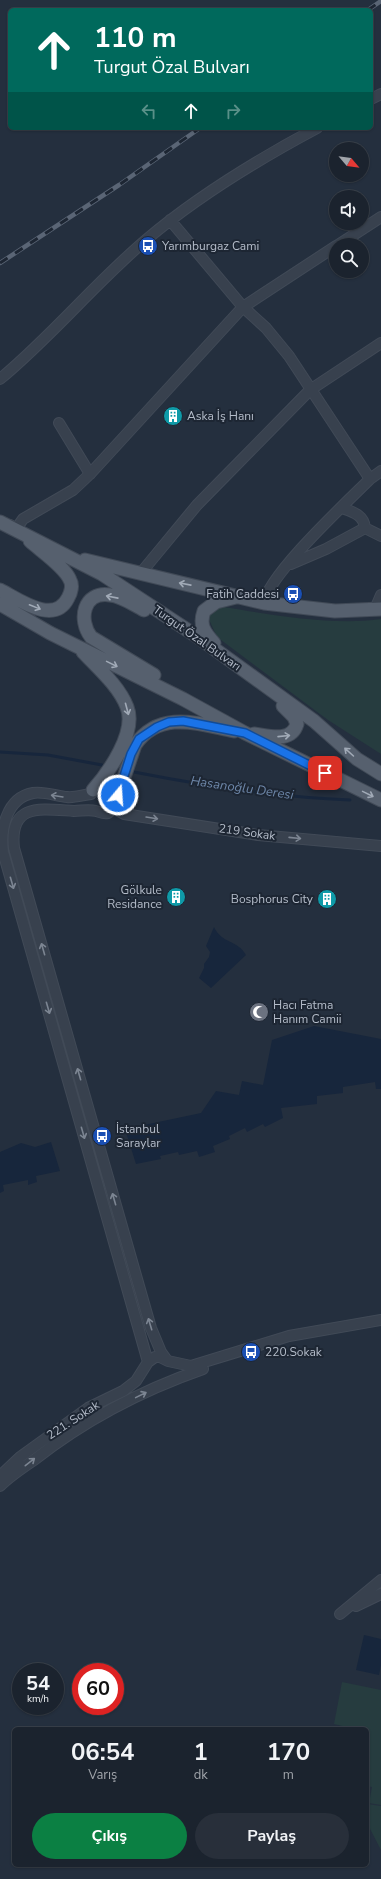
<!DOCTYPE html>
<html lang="tr">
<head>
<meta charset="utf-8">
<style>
  :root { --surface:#1b232e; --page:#282f3a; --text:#f1f3f6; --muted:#a0a4aa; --line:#39404a; --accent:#0b8043 }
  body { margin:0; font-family:"Nunito Sans",sans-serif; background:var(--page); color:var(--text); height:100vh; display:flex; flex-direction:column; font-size:15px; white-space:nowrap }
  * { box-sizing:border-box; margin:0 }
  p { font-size:13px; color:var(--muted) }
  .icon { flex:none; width:22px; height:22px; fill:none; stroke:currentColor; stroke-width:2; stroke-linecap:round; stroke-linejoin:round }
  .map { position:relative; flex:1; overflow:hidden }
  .details { position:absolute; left:12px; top:1727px; width:357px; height:140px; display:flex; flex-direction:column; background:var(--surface); border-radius:6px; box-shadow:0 1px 3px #0004,0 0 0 1px var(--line) }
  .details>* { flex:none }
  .hud { position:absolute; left:8px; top:8px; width:365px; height:122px; border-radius:6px; box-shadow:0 1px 3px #0004,0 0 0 1px var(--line); background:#00695c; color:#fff; overflow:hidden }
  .needle { width:26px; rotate:119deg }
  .fabs { position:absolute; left:329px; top:142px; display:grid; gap:8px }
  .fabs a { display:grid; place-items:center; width:40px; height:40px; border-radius:50%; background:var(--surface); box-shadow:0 1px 3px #0004,0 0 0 1px var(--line); font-size:20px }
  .speed { position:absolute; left:12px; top:1663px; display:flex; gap:8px; font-size:20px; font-weight:700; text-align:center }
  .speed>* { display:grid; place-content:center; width:52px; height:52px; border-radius:50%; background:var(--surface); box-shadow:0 1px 3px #0004,0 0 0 1px var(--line); line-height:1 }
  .speed small { font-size:10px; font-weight:400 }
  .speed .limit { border:6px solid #d22; background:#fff; color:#111 }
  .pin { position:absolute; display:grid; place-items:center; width:34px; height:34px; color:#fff; margin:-17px; border-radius:8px; box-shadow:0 2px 6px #0006 }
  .me { position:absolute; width:44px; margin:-22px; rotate:18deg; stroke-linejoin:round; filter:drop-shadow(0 0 3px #0008) }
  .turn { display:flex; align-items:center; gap:14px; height:84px; padding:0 20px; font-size:18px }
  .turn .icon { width:52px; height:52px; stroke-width:2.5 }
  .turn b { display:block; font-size:28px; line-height:34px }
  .lanes { display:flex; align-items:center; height:38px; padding:0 20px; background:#0003; justify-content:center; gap:20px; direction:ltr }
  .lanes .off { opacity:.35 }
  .eta { display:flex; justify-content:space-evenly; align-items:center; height:68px; text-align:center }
  .eta b { font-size:24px; font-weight:700; line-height:28px }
  .button { display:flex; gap:8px; margin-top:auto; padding:8px 20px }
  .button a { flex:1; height:46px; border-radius:24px; background:var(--accent); color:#fff; font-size:16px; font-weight:700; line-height:46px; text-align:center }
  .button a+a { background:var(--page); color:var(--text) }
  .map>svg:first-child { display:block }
</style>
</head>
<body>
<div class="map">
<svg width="381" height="1879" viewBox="0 0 381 1879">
  <rect width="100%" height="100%" fill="#242f3e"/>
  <!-- green -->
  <path fill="#263c3f" d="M224 607C272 615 334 626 381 619V754L328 720 217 637 207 615 213 609Z
    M342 1682 381 1690V1805L369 1803 372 1787 367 1786V1729H355L334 1724Z
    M367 1804 381 1806V1850L367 1823Z"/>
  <!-- water -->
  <path fill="#17263c" d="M214 927C222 944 238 940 246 955L211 988 199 978 204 968V964L209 957 210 952 206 946Z
    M314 1026 381 1039V1089H376L375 1082 343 1087V1093L317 1096V1104L281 1108 283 1118 265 1127 263 1124 247 1132 245 1128 229 1136 230 1139 213 1146 215 1152 199 1157 197 1151 179 1155 178 1152 160 1156 161 1159 136 1164 125 1129 201 1113 216 1091 239 1095 242 1081 263 1085 272 1040Z
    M51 1142 60 1171 36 1176 37 1182 28 1185V1180L3 1185 4 1191 0 1193V1152L21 1143 35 1147Z
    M364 1635 381 1639V1665L379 1675 356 1670Z"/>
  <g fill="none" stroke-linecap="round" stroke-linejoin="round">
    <!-- stream -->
    <path stroke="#17263c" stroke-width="3" d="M0 752 48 755 102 765
      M134 772C205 786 277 797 350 800"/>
    <defs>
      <path id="minor" d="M371 99 381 94
        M170 220 243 307 266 328 289 356 370 479
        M338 245 381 217
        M0 379C52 336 95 283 147 239 199 195 257 160 317 128
        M59 423 90 474
        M10 525 16 529 23 519 73 490 90 474 243 307 336 246
        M365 528 381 536
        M291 564 326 549 365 528C364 515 353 512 342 508
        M140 574 197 505 310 390 381 343
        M264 603C268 575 347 502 370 479L381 471
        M375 609 381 595
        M115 809 124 814 258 835 381 846
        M148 1362 3 852C0 830 6 798 33 793 43 791 57 796 67 797 74 798 83 795 91 794 98 783 111 783 118 795L117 806 108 813C103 814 100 812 96 811 89 809 81 811 74 811 42 809 9 802 14 848L151 1328 161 1352 166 1359
        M0 1476 20 1457 88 1408 123 1391 136 1381 148 1362 155 1357H160L168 1361 191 1366 289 1336 381 1320
        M0 1486C10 1476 22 1468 34 1460 86 1419 140 1391 203 1369
        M356 1606 381 1594
        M340 1614 381 1580"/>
      <path id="major" d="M0 522 102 574 198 637 314 721 357 759 381 774
        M85 560 264 603 335 611 381 609
        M0 590C18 599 54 626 68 598 71 593 73 585 70 580 65 567 41 551 30 541
        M0 604 50 633 183 699 245 733 381 800
        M144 610C134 605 122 596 110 595 83 591 78 620 91 637L154 675
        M214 643C204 632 199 625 204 611L216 602 236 597
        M83 652C98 668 119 686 127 707 137 732 109 772 93 790
        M254 734C270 736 291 743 297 724L294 717 283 706
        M118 795 135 745C160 709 199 724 234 731"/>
    </defs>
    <!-- minor casing -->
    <use href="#minor" stroke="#414a57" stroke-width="12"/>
    <!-- major casing -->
    <use href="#major" stroke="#414a57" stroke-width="15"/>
    <!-- minor -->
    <use href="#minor" stroke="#38414e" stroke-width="10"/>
    <!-- major -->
    <use href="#major" stroke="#56606e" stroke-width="13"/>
    <defs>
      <path id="rail" d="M368 10 381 1
        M0 263 119 185 200 128"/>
    </defs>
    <!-- rail casing -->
    <use href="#rail" stroke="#5a6575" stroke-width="4.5"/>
    <!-- rail -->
    <use href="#rail" stroke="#1d2633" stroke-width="3" stroke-dasharray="9" stroke-linecap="butt"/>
  </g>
  <!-- one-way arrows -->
  <defs><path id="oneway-shaft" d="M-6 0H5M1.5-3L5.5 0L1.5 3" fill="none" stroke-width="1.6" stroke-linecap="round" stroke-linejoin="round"/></defs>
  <g stroke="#a1aab7">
    <use href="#oneway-shaft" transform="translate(185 584) rotate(-169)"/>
    <use href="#oneway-shaft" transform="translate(112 597) rotate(-169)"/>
    <use href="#oneway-shaft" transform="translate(35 607) rotate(22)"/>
    <use href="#oneway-shaft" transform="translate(112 664) rotate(26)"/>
    <use href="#oneway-shaft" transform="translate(127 709) rotate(75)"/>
    <use href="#oneway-shaft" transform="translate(284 736) rotate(-6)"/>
    <use href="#oneway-shaft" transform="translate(349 752) rotate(-138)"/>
    <use href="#oneway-shaft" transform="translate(368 794) rotate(26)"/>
  </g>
  <g stroke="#7c8592">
    <use href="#oneway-shaft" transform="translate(57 796) rotate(-171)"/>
    <use href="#oneway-shaft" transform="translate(152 818) rotate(9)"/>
    <use href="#oneway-shaft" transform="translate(295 838) rotate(6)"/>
    <use href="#oneway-shaft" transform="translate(12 883) rotate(74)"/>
    <use href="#oneway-shaft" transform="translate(43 949) rotate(-106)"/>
    <use href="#oneway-shaft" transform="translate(48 1008) rotate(74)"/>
    <use href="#oneway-shaft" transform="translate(79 1074) rotate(-106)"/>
    <use href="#oneway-shaft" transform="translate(83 1133) rotate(74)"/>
    <use href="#oneway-shaft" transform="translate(114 1199) rotate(-106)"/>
    <use href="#oneway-shaft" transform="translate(150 1324) rotate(-107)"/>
    <use href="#oneway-shaft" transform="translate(141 1395) rotate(-26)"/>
    <use href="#oneway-shaft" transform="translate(30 1462) rotate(-38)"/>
  </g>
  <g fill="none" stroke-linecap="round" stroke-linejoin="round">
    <defs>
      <path id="route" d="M118 795 131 754 139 739 157 727 169 722 183 721 245 733 325 773"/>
    </defs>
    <!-- route casing -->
    <use href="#route" stroke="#114b97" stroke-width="10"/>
    <!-- route -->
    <use href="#route" stroke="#1a73e8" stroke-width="7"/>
  </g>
  <!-- icons -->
  <defs>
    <symbol id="bus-disc" viewBox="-11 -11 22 22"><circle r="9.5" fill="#1a4fb4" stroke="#1d2633"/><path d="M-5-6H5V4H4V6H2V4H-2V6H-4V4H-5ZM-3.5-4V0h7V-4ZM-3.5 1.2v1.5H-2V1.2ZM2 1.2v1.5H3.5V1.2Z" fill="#fff"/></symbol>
    <symbol id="building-disc" viewBox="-11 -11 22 22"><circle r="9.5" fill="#0f9aa8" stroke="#1d2633"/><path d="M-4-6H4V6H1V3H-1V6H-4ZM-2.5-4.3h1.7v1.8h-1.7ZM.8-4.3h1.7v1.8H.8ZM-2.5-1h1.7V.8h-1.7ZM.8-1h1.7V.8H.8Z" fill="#fff"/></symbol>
    <symbol id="mosque-disc" viewBox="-11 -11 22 22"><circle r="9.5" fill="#6b7280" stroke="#1d2633"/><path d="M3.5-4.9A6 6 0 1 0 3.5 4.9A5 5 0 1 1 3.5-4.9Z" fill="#fff"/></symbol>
  </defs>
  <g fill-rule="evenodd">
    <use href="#bus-disc" x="137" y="235" width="22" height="22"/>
    <use href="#building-disc" x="162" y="405" width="22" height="22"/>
    <use href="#bus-disc" x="282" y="583" width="22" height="22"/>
    <use href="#building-disc" x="165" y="886" width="22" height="22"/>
    <use href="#building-disc" x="316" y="888" width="22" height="22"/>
    <use href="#mosque-disc" x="248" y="1001" width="22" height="22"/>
    <use href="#bus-disc" x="91" y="1125" width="22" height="22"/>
    <use href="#bus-disc" x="240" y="1341" width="22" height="22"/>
  </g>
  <g text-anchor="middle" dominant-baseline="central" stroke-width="4" stroke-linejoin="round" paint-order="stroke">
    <!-- poi labels -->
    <g font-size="12" fill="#b4bcc9" stroke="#1d2633" text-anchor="start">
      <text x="162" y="246">Yarımburgaz Cami</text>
      <text x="187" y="416">Aska İş Hanı</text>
      <text x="279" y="594" text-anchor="end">Fatih Caddesi</text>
      <text x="162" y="890" text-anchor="end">Gölkule<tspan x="162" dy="14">Residance</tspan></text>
      <text x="313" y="899" text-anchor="end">Bosphorus City</text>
      <text x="273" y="1005">Hacı Fatma<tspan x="273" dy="14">Hanım Camii</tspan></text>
      <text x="116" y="1129">İstanbul<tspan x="116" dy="14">Saraylar</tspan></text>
      <text x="265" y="1352">220.Sokak</text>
    </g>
    <!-- street labels -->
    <g font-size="12" fill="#b4bcc9" stroke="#1d2633">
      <text transform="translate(197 638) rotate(35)">Turgut Özal Bulvarı</text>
      <text transform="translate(247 832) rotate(8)">219 Sokak</text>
      <text transform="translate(73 1420) rotate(-33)">221. Sokak</text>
    </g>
    <!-- water labels -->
    <g font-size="13" font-style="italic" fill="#6d86a8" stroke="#1d2633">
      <text transform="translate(242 788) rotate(8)">Hasanoğlu Deresi</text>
    </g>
  </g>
</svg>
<div class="fabs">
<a><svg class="needle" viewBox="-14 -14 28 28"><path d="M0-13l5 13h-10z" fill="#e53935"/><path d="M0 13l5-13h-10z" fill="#a0a4aa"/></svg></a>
<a><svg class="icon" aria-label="sound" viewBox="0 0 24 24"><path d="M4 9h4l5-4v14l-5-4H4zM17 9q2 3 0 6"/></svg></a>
<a><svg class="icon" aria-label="search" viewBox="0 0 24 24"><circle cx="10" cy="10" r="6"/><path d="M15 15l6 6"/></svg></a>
</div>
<div class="speed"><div>54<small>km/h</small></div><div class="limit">60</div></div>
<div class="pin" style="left:325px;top:773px;background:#d93025"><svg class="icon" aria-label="arrive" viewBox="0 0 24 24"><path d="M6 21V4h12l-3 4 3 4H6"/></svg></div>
<svg class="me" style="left:118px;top:795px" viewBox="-20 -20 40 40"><circle r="17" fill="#1a73e8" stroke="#fff" stroke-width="3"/><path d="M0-11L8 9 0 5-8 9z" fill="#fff"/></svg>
<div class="hud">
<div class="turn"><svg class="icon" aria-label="ahead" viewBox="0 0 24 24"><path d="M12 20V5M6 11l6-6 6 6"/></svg><div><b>110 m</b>Turgut Özal Bulvarı</div></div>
<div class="lanes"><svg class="icon off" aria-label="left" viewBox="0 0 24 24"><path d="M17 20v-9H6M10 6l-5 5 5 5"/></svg><svg class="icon" aria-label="ahead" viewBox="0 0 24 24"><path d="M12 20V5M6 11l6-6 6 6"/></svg><svg class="icon off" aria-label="right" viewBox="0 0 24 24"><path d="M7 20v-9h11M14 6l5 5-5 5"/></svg></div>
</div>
<section class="details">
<div class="eta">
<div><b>06:54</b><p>Varış</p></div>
<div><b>1</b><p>dk</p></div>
<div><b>170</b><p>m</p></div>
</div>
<div class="button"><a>Çıkış</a><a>Paylaş</a></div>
</section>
</div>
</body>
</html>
